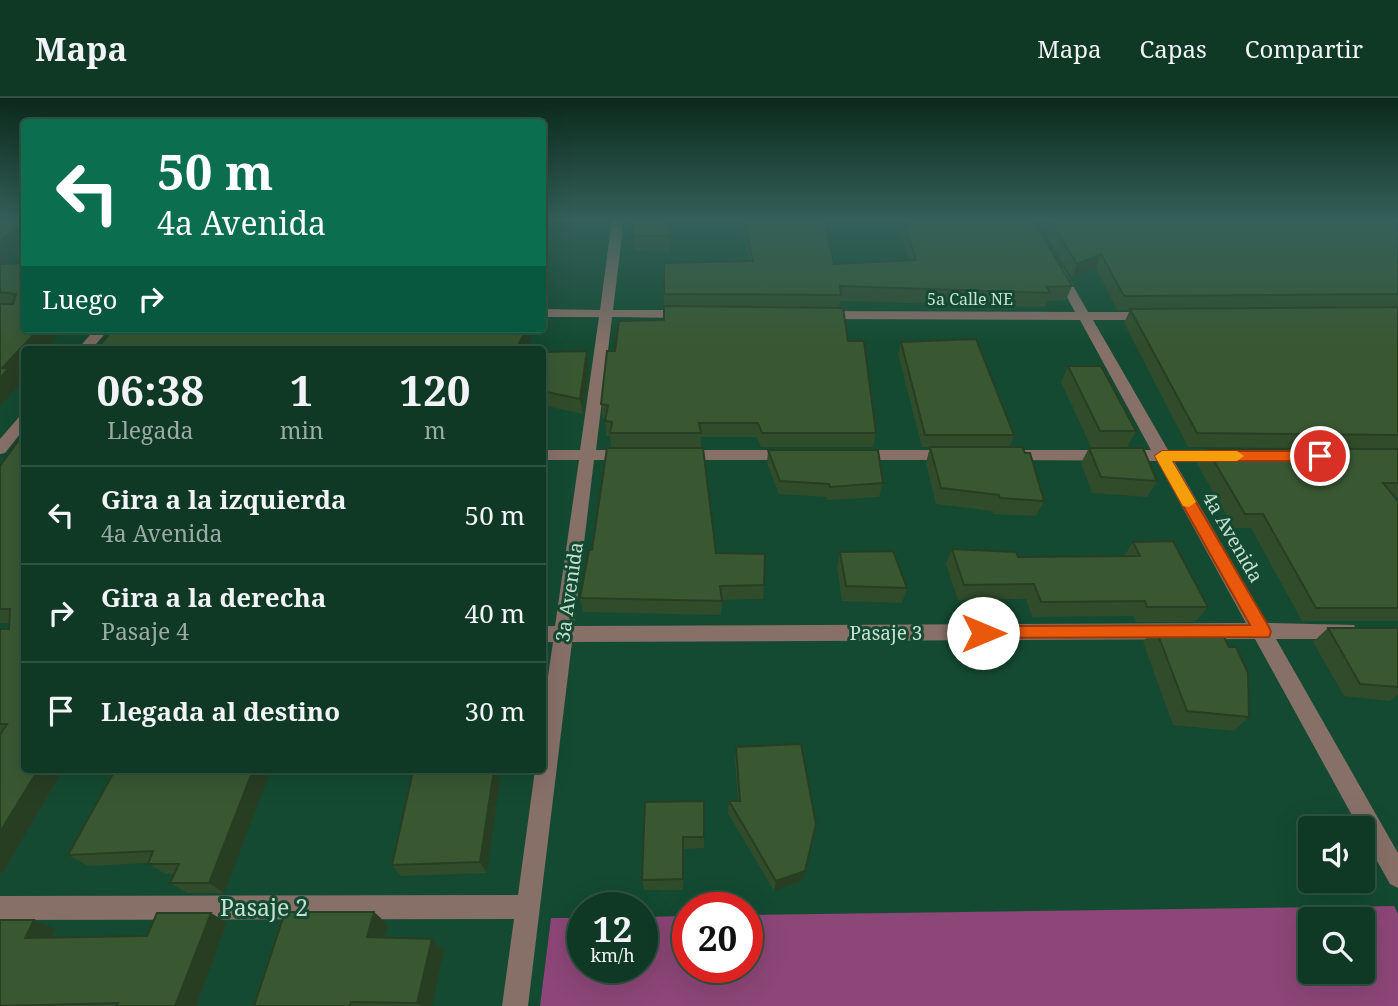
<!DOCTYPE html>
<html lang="es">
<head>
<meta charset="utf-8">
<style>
  :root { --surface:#0f3825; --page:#183f2d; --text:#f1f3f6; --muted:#9baca7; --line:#2f5242 }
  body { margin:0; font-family:"Noto Serif",serif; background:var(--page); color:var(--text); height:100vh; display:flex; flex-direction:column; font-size:26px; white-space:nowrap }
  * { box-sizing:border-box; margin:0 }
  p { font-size:23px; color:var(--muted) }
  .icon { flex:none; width:38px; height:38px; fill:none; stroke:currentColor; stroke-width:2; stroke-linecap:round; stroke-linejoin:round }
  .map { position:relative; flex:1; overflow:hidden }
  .panel { position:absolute; left:21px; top:248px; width:525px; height:427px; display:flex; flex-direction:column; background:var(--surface); border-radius:7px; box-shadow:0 7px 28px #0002,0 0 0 2px var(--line) }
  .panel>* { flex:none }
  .banner { position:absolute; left:21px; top:21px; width:525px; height:214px; border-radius:7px; box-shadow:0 7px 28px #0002,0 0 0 2px var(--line); background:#0b6e4f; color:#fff; overflow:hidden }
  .fabs { position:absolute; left:1298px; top:718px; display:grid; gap:14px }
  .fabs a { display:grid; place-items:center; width:77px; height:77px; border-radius:7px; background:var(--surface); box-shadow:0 7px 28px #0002,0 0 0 2px var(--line); font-size:35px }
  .speed { position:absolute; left:567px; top:794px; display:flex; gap:14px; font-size:35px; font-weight:700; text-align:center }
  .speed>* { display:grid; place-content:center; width:91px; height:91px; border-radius:50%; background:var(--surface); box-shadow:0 7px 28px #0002,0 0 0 2px var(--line); line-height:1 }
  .speed small { font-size:18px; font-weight:400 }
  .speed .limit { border:10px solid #d22; background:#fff; color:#111 }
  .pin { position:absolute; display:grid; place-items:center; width:60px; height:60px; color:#fff; margin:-30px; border:4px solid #fff; border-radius:50%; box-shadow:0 2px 7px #0007 }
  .me { position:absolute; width:77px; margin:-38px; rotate:90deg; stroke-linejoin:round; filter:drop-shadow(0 0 5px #0008) }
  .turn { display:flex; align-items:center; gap:24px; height:147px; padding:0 21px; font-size:32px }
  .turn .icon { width:91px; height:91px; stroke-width:2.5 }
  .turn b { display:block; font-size:49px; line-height:60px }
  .then { display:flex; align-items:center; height:66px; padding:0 21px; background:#0003; gap:14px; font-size:26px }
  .eta { display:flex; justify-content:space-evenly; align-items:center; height:119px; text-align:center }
  .eta b { font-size:42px; font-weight:700; line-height:49px }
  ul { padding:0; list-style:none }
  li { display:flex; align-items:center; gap:21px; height:98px; padding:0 21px; border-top:2px solid var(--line) }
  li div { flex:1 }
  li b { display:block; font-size:26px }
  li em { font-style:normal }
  header { display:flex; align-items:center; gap:42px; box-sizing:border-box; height:98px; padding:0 35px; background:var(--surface); border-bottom:2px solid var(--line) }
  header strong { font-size:33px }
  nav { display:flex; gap:38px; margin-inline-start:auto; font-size:24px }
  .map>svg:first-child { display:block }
</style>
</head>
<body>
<header>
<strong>Mapa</strong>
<nav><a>Mapa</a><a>Capas</a><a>Compartir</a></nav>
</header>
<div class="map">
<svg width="1398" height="908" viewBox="0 0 1398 908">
  <rect width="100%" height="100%" fill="#144a31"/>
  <!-- green -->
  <path fill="#8c4677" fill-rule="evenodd" d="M1394 808 1398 816V908H540L551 820H583V870H642V819L688 818V870H747V817ZM1311 821H1363V873H1311Z"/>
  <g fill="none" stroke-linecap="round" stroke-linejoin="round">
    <!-- minor -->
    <path fill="#877068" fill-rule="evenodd" d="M612 121H624L613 212H686L692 216 686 220 612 219 596 352H630L638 357 630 362H594L574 528 1246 525 1157 363 1008 362 1000 357 1008 352H1151L1080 222 822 221 816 217 822 213 1075 214 1053 173 1063 170 1088 214H1148L1155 218 1148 222H1093L1168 352 1225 353 1233 358 1225 363H1174L1267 525 1354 527 1357 533 1354 539 1347 541H1276L1398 755V790L1390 786 1363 738V730H1359L1255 541 572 544 528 908H502L514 821 0 822V798L518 797 535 672H542V619L553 544H542V528H555L579 362H542V352H580L599 219H542V211L600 212Z
      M95 231H109L91 252H77Z
      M24 317V331L5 355 0 356V341L19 319Z
      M682 352H791L799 357 791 362H682L674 357Z
      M857 352H952L960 357 952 362H857L849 357Z"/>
  </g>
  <!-- wall -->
  <path fill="#314c2b" d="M0 121H24V145L0 166 24 165V273L18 280 21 285 0 308Z
    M739 121H825L834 166 909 162 896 121H1033L1072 188 1066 202 1047 203 1045 209 840 203 839 210 876 335 873 349H761L757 339H701V349H611L610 338H606L605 320H603L601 306 615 253 664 222V165L749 163Z
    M1036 121H1398V351L1188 349 1124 225 1130 212H1117L1096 169 1072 180Z
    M633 138H670V154L634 153Z
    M901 244 1014 337 1009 349 1044 403 1036 418 993 416V413L936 406 926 365 930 349H922L898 256Z
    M587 253 589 268 583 316 542 307V254Z
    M1068 268 1136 333 1127 349H1091L1061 284Z
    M1089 350 1157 383 1147 399 1092 395 1081 365Z
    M1207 351H1398V399H1395L1398 403V523H1302L1251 430H1234L1197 366Z
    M768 352 883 385 879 399 827 402V399L779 396 767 365Z
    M0 368 24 672H63L2 776H0V531H9V525H0Z
    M1133 444 1208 509 1195 524H1136L1133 518 1032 519 1026 501 958 502 946 466 952 451 1018 459 1124 458Z
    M840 454 907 490 902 505 842 503 837 470Z
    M716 455 764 487 763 501 722 502 721 517 583 514 580 500Z
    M1155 529 1249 619 1234 633 1173 627 1143 544Z
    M1328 530H1398V597L1390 603 1344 598 1313 544Z
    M736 649 802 783 774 793 728 715 729 703H738L735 662Z
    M115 672 224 795H187L170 785 174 776H165L148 765 88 768 68 757Z
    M437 672H495L500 683 487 775 401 778 392 767Z
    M704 703V750L683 751V792H644L642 782Z
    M374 814 388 827 385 840 432 841 444 853 432 908H254Z
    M211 815 227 825 196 908H0L34 822 56 831 52 840 147 838Z"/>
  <!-- shaded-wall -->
  <path fill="#283e23" d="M546 121H552L542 156V134Z
    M24 123V145L0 166V143Z
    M1101 156 1096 169 1072 180 1077 166Z
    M39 231H64L44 252H24V273L18 280 21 285 0 308V280L2 270Z
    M526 231H532L533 235 526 252H516Z
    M587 253 589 268 583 316 580 301Z
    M38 672H63L2 776 0 775V734Z
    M253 672H271L224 795 209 785Z
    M494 672H495L500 683 487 775 480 764Z
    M805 773 802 783 774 793 776 783Z
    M374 814 388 827 382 851 367 839Z
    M211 815 227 825 196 908H175Z
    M34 822 56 831 47 849 25 840Z
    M432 841 444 853 432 908H421L417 905Z"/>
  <!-- building -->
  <path fill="#395832" stroke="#283e23" stroke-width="2" d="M0 121H24V123L0 143Z
    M542 121H546L542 134Z
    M633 121H667L670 138H633Z
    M743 121H825L834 166 916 162 903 121H1033L1072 188 1047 189 1050 195 840 188 841 197 664 196V165L753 163Z
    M1049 121H1398V196L1124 198 1101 156 1077 166Z
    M24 165V231H39L2 270H9L0 280V206H13L16 196 0 194V166Z
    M664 208 843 210 848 243H864L876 335H762L758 325H699L701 335H610L612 324 605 323 608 307 601 306 607 253H615L619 223 664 222Z
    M1398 209V337L1197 335 1130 211Z
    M113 231H526L516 252H96Z
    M976 241 1014 337H925L901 244Z
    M587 253 580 301 542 293V254Z
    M1068 268H1101L1136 333H1100Z
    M24 335V672H38L0 734V637L7 626H0V531H9L10 511H0V368Z
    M930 349H1022L1025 355H1030L1044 403 1000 400 999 397 941 390Z
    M607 350H703L716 455 765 456 764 487 720 488 722 503 580 500 589 452H592Z
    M1089 350H1143L1157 383 1101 379Z
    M1207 351H1398V385H1383L1398 403V510H1316L1263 416H1245Z
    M768 352H878L883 385 830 389 829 386 780 383Z
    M1173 443 1208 509H1147L1145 503 1041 504 1034 486 964 487 952 451 1016 454 1018 459 1140 458 1133 444Z
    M893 453 907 490 846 488 840 454Z
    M1155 529H1219L1229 549H1236L1248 575 1249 619 1187 613Z
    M1328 530H1398V589L1360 586Z
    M801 646 816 726 805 773 776 783 729 703H740L736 649Z
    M115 672H253L209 785H170L179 766H148L153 753 68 757Z
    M437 672H494L480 764 392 767 413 673Z
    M704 703V739H683V781L642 782 645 704Z
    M285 814H374L367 839 432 841 417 905 351 904 350 908H254Z
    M157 815H211L175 908H116L118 905 0 908V822H34L25 840 147 838Z"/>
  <!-- sky -->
  <linearGradient id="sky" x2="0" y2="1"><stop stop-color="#0b291b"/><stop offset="0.49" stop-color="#34605a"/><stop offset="1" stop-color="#34605a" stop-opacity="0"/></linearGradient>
  <rect width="1398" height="248" fill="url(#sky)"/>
  <!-- route -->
  <path fill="#ea580c" stroke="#983908" stroke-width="2" d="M1162 353H1320L1327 358 1320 363H1172L1269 529 1271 534 1269 539 977 540 974 535 977 530 983 528 1250 527 1155 358Z"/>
  <!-- slow -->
  <path fill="#f59e0b" d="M1162 353H1237L1244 358 1237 363H1172L1196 404 1189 409 1183 408 1155 358Z"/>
  <g text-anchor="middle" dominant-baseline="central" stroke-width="6" stroke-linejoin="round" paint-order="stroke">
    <!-- far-street labels -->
    <g font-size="16" fill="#c7e1d2" stroke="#144a31">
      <text x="970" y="201">5a Calle NE</text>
    </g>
    <!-- street labels -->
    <g font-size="19" fill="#c7e1d2" stroke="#144a31">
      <text transform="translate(1233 439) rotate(60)">4a Avenida</text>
      <text transform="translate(569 494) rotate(-82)">3a Avenida</text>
      <text x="886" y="535">Pasaje 3</text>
    </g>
    <!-- near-street labels -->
    <g font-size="23" fill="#c7e1d2" stroke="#144a31">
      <text x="264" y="809">Pasaje 2</text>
    </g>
  </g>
</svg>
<div class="fabs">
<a><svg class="icon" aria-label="sound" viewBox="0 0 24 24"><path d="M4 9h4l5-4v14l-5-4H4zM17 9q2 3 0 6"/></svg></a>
<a><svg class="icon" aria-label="search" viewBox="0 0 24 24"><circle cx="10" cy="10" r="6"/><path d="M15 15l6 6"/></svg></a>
</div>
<div class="speed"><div>12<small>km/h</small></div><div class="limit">20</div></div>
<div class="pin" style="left:1320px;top:358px;background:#d93025"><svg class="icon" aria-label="arrive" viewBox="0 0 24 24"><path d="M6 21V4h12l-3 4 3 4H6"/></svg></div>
<svg class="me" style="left:983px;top:535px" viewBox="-20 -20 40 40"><circle r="19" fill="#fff"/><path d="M0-13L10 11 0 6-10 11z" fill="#ea580c"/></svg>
<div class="banner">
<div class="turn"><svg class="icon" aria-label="left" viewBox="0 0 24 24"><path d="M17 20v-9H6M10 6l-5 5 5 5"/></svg><div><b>50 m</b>4a Avenida</div></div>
<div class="then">Luego<svg class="icon" aria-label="right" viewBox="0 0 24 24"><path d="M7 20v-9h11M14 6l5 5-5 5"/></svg></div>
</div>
<section class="panel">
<div class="eta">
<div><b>06:38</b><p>Llegada</p></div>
<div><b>1</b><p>min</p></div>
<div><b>120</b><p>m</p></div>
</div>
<ul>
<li><svg class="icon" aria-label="left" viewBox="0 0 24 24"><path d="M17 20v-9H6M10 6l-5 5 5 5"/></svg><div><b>Gira a la izquierda</b><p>4a Avenida</p></div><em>50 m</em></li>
<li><svg class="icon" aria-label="right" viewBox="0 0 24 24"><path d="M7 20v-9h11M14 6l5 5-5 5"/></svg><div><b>Gira a la derecha</b><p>Pasaje 4</p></div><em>40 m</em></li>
<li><svg class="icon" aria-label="arrive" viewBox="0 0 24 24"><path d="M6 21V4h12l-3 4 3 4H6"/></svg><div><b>Llegada al destino</b></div><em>30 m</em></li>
</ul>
</section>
</div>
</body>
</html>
